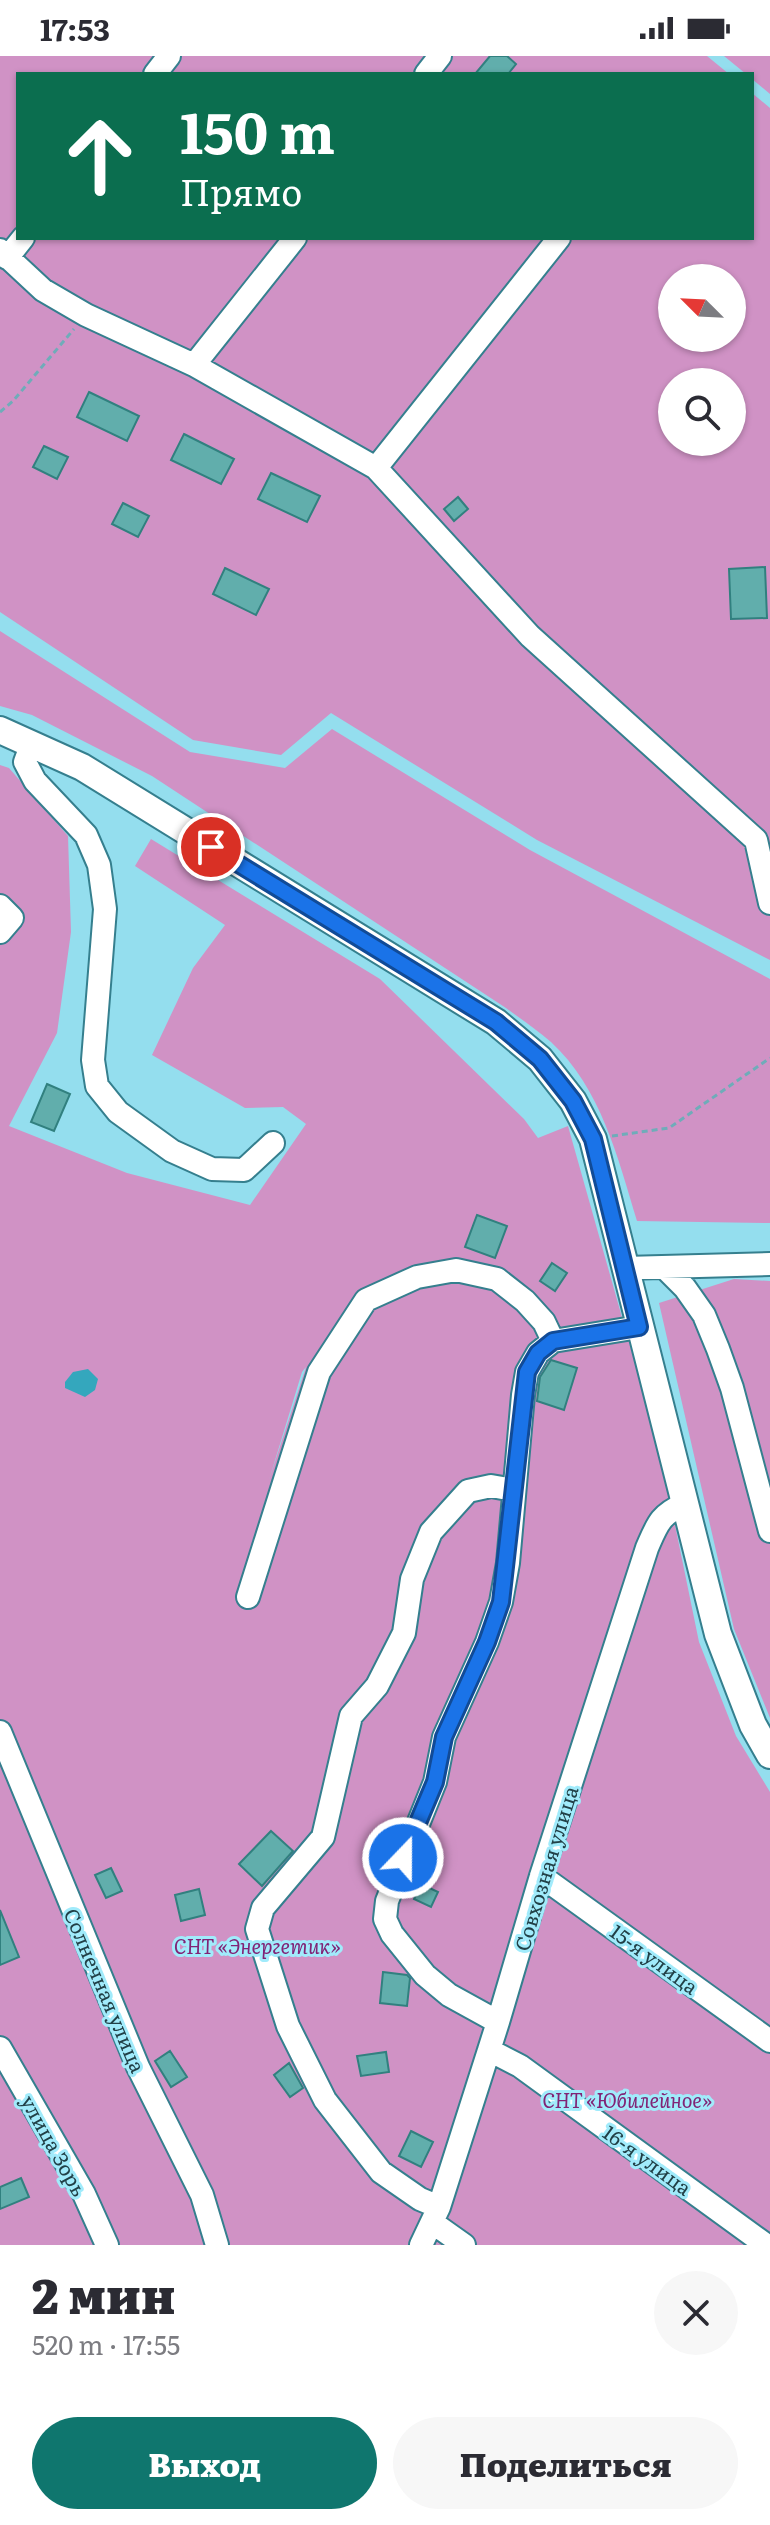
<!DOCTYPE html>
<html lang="ru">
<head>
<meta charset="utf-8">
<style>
  :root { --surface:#fff; --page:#f7f7f7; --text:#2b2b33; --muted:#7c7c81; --accent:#0f766e }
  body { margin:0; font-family:Literata,serif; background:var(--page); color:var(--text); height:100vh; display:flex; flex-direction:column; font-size:30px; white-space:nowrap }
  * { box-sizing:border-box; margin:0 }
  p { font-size:26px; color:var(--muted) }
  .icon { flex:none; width:44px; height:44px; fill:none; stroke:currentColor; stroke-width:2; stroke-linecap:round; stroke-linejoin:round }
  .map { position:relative; height:2189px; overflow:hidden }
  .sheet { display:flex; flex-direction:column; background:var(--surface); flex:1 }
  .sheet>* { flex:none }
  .banner { position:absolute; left:16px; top:16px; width:738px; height:168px; border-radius:0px; box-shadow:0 2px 6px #0004; background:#0b6e4f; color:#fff; overflow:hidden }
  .needle { width:52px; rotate:294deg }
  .buttons { position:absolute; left:658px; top:208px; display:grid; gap:16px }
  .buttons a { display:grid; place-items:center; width:88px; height:88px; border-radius:50%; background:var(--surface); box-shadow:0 2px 6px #0004; font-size:40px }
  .pin { position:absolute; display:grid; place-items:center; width:68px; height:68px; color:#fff; margin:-34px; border:4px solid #fff; border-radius:50%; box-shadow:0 2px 8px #0007 }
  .me { position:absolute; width:88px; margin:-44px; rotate:22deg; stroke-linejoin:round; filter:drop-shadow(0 0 6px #0008) }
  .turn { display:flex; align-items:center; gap:28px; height:168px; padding:0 32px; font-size:36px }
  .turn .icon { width:104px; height:104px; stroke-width:2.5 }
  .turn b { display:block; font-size:56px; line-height:68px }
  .round { display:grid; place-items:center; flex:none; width:84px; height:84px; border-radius:42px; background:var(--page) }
  .head { display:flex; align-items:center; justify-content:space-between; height:136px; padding:0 32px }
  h1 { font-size:48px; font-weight:800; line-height:60px }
  .action { display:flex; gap:16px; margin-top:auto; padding:16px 32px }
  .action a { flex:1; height:92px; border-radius:48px; background:var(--accent); color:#fff; font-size:32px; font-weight:800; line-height:92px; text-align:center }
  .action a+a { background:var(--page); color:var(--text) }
  .status { display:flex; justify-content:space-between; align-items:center; height:56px; padding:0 40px; background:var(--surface); direction:ltr }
  .status svg { height:22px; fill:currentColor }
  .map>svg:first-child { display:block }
</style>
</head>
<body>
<div class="status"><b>17:53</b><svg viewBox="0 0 49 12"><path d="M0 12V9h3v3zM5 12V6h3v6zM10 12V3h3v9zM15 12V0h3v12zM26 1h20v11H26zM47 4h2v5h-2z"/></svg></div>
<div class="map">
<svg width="770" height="2189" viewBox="0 0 770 2189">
  <rect width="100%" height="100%" fill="#94deee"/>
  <!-- green -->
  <path fill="#d092c5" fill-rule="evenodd" d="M0 0H707L729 18H18V182H752V37L770 52V904L537 784 331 657 281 699 193 684 0 556ZM672 222H732V282H672ZM672 326H732V386H672Z
    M724 0H770V38L752 23V18H746Z
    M0 575 190 696 285 712 332 673 530 794 770 923V1167L637 1165C618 1102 601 1032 551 986 537 974 521 963 506 952L152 720 32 659 0 650Z
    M0 709 9 712 68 780 71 876 57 977 9 1070 127 1117 250 1149 306 1068 283 1051 245 1052 152 999 193 912 225 869 135 810 151 783 380 923 524 1063 538 1082 568 1070 660 1396 699 1586 736 1680 770 1736V2189H0ZM306 1311 269 1424 302 1316Z
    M734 1223 770 1225V1662L734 1573 659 1247Z"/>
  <!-- water -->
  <path fill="#34a7bd" d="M88 1313 98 1323 95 1334 85 1341 65 1332V1326L73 1316Z"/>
  <!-- building -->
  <path fill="#61aeac" stroke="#31807f" stroke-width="2" d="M490 0H507L516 8 508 18H475Z
    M89 336 139 360 127 385 77 361Z
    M184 378 234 403 221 428 171 404Z
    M44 390 68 401 57 423 33 411Z
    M271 417 320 440 307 466 258 443Z
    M458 441 468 453 454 465 444 453Z
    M123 447 149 460 138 481 112 468Z
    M765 511 767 562 731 563 729 513Z
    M225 512 269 533 256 559 213 538Z
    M47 1028 70 1038 54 1075 31 1066Z
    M477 1159 507 1170 495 1202 465 1191Z
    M552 1207 567 1217 555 1235 540 1225Z
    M551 1304 577 1312 564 1354 537 1345 540 1321Z
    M271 1775 293 1795 262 1830 239 1808Z
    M111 1812 122 1835 106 1842 95 1819Z
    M421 1828 438 1836 431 1851 414 1843Z
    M199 1833 205 1859 181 1865 175 1839Z
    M0 1854 19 1901 0 1909Z
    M383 1916 407 1919 410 1922 407 1950 380 1947Z
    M170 1995 187 2021 171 2031 155 2005Z
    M386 1996 389 2016 361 2020 357 2000Z
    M289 2007 303 2032 290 2041 274 2019Z
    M411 2075 433 2086 421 2111 399 2100Z
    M21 2122 29 2141 0 2153V2131Z"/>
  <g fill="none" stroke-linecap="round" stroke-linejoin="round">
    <defs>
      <path id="minor" d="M155 18 169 0
        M426 18 440 0
        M0 194 43 234 86 259 194 309 376 412 530 580 756 784 770 847
        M7 202 23 182
        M194 309 295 182
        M376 412 559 182
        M32 687 25 706 35 725 86 779 99 809 105 853 93 1004 97 1030 118 1056 172 1095 212 1113 244 1114 273 1087
        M0 850 12 862 0 876
        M664 1211 685 1232 704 1259 718 1293 732 1332 770 1475
        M625 1212 770 1208
        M248 1541 319 1316 366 1244 417 1221 456 1214 497 1223 525 1245 544 1266 553 1285
        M0 1676 138 2011 202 2139 217 2189
        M541 1820 770 1985
        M498 1966 449 1939 425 1919 392 1878 385 1863 387 1845 435 1726 444 1681 487 1586 501 1546 508 1507 523 1339 527 1316 538 1297 553 1285 639 1271
        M0 1992 84 2138 107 2189
        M489 1994 520 2010 766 2189
        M439 2151 420 2143 381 2116 325 2044 288 1970 257 1873 263 1852 323 1781 351 1660 377 1630 404 1577 412 1523 431 1476 468 1435 491 1430 514 1434
        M433 2167 464 2189
        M421 2189 439 2151 498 1966 541 1820 647 1492C657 1469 660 1458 685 1448"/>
      <path id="major" d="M0 674 82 711 496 966 540 1003 573 1045 593 1083 718 1578 753 1669 770 1699"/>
    </defs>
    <!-- minor casing -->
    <use href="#minor" stroke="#357f8e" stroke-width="26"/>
    <!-- major casing -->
    <use href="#major" stroke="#357f8e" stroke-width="30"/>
    <!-- path -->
    <path stroke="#6facb9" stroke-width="3" stroke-dasharray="6 4" stroke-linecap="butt" d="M0 356 13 345 74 273
      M612 1080 669 1072 770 1002"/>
    <!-- minor -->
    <use href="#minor" stroke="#fff" stroke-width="22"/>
    <!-- major -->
    <use href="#major" stroke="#fff" stroke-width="26"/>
  </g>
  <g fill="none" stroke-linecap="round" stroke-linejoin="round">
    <defs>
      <path id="route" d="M211 791 496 966 540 1003 573 1045 593 1083 639 1271 553 1285 538 1297 527 1316 501 1546 487 1586 444 1681 435 1726 403 1802"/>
    </defs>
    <!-- route casing -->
    <use href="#route" stroke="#114b97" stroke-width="20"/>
    <!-- route -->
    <use href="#route" stroke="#1a73e8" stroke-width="14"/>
  </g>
  <g text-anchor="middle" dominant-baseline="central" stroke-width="6" stroke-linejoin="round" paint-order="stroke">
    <!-- street labels -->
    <g font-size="20" fill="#214047" stroke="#a1ebfb">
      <text transform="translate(545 1812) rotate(-73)">Совхозная улица</text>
      <text transform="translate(655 1902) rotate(36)">15-я улица</text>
      <text transform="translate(106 1934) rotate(67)">Солнечная улица</text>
      <text transform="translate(55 2089) rotate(61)">улица Зорь</text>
      <text transform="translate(648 2103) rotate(36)">16-я улица</text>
    </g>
    <!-- park labels -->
    <g font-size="20" font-style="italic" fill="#812375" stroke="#a1ebfb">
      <text x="257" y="1889">СНТ «Энергетик»</text>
      <text x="627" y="2043">СНТ «Юбилейное»</text>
    </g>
  </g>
</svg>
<div class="buttons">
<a><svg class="needle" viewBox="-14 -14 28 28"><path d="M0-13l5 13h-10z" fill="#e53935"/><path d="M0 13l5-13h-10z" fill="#7c7c81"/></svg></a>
<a><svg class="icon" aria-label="search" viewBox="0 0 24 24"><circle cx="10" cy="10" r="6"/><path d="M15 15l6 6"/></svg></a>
</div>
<div class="pin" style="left:211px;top:791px;background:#d93025"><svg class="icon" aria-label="arrive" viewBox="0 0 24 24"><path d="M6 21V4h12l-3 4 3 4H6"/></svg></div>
<svg class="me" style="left:403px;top:1802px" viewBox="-20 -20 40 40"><circle r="17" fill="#1a73e8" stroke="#fff" stroke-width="3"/><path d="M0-11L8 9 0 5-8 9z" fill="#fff"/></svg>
<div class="banner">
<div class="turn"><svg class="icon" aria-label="ahead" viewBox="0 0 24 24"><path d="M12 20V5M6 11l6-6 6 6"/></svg><div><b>150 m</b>Прямо</div></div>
</div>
</div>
<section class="sheet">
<div class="head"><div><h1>2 мин</h1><p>520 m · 17:55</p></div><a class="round"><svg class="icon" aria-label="close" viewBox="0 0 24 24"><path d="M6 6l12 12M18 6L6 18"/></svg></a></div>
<div class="action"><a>Выход</a><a>Поделиться</a></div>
</section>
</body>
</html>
